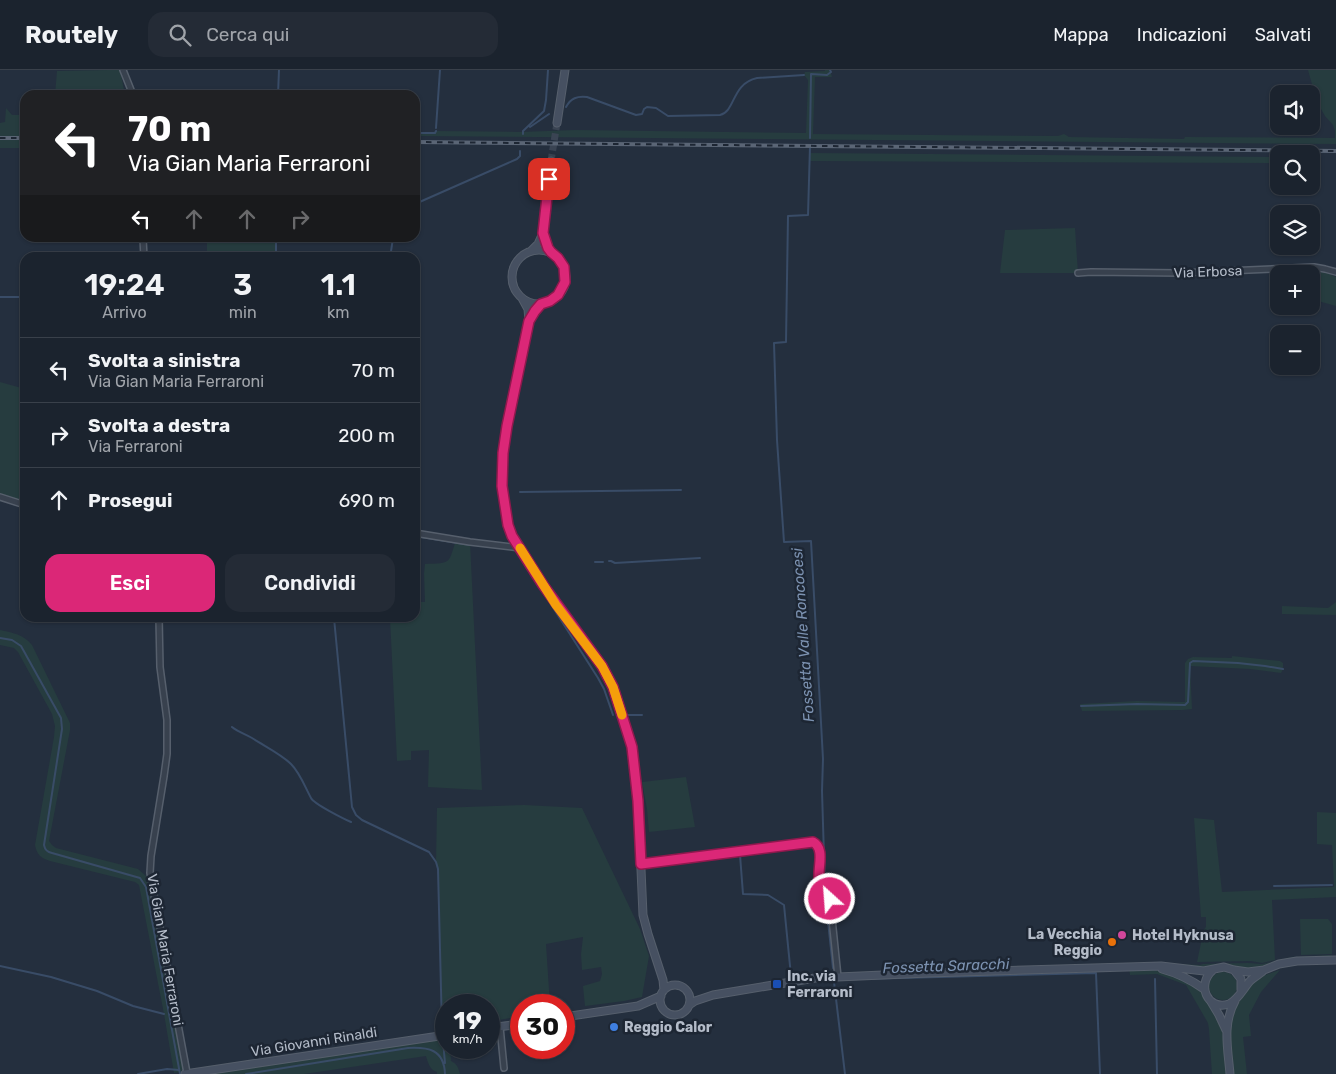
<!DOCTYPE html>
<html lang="it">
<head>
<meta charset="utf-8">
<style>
  :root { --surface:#1b232e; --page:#242b36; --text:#f1f3f6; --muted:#a0a4aa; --line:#39404a; --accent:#db2777 }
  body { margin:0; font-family:Rubik,sans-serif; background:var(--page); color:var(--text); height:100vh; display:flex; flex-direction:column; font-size:19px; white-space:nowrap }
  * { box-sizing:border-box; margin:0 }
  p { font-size:16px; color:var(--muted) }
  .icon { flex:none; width:28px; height:28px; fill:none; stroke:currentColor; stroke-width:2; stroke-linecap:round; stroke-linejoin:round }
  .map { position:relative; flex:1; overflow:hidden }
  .side { position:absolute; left:20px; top:182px; width:400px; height:370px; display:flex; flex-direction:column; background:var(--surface); border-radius:15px; box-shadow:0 1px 4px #0004,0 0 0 1px var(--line) }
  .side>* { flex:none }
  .banner { position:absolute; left:20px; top:20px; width:400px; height:152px; border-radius:15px; box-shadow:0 1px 4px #0004,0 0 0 1px var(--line); background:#202124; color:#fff; overflow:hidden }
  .tools { position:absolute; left:1270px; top:15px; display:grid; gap:10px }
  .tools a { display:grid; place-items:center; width:50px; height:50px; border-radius:10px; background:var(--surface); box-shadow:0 1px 4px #0004,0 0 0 1px var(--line); font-size:25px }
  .speed { position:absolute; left:435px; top:924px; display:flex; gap:10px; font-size:25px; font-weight:700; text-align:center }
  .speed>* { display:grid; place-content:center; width:65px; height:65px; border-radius:50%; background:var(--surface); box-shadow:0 1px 4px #0004,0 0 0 1px var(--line); line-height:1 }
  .speed small { font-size:12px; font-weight:400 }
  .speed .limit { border:8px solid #d22; background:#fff; color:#111 }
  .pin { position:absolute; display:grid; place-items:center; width:42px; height:42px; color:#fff; margin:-21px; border-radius:10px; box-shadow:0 2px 8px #0006 }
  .me { position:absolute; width:55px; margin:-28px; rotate:334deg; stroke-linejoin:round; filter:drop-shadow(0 0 4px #0008) }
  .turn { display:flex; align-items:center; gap:18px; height:105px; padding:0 25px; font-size:22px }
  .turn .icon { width:65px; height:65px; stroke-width:2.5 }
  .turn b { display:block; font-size:35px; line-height:42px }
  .lanes { display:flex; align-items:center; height:48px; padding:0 25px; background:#0003; justify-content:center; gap:25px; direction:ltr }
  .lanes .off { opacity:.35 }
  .eta { display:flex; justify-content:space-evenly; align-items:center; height:85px; text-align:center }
  .eta b { font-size:30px; font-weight:600; line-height:35px }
  .primary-button { display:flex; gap:10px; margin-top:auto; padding:10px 25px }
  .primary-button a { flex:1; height:58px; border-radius:15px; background:var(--accent); color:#fff; font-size:20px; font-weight:600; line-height:58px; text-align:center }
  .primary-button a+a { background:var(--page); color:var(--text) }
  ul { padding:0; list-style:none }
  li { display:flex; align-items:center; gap:15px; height:65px; padding:0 25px; border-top:1px solid var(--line) }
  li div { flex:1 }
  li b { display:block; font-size:19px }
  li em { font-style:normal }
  header { display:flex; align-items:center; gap:30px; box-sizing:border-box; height:70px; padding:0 25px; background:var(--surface); border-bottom:1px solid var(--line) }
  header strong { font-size:24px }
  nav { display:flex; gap:28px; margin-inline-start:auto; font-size:18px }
  .search { width:350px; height:45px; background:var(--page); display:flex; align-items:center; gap:12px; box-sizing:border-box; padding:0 18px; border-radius:15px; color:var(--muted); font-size:19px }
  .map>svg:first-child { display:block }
</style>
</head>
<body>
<header>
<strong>Routely</strong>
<div class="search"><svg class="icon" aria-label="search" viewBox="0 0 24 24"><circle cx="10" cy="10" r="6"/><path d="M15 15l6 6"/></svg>Cerca qui</div>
<nav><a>Mappa</a><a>Indicazioni</a><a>Salvati</a></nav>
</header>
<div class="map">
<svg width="1336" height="1004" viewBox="0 0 1336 1004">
  <rect width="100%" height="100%" fill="#242f3e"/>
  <!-- green -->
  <path fill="#263c3f" d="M107 0H120L125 25H55L57 1Z
    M825 0H830L832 7H815L813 64 1058 66 1064 64 1069 67 1184 69 1185 67 1335 68V61L1333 55 1325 46 1321 39 1320 30 1315 25 1308 0H1336V74L415 66V63H435L436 61 521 62 575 60 806 63 808 10 804 5 805 2 825 1Z
    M6 38 12 45H21L25 47V78H0V53L5 52Z
    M810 83 1279 87V93L810 91Z
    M1075 158 1078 203H1000L1005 160Z
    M207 168H276L275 187H207Z
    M1314 201 1327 203 1336 207V236L1311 229V204H1292L1293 202Z
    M0 312 25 319V435L0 427Z
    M456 470 470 472 482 720 428 717 429 680 411 681V690L397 691 390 548H415V532H425L424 504 425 494C452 493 448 494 456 470Z
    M1336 532V545L1282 544V536L1328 538Z
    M0 560C13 563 23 564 32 575L70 653V660L49 771 52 775 56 778 138 799 146 806 151 809 184 1001 174 1003 164 944 139 815 135 812 50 791C41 788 37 785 35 775L54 667 55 656 52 644 18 582 14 578 0 575Z
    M1232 586 1280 591 1283 593V599L1281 603 1250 599 1190 596 1192 639 1182 640 1082 641 1080 634 1137 631 1185 632V593L1188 589 1193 587 1232 588Z
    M686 707 695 757 649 762 647 739 642 712Z
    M524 735 582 738 640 859 649 886 642 927 624 931 585 936 583 916 600 911 602 904 601 897 582 900 581 884 583 867 546 874 550 935H521V946L489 952V935H446V958L442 950 438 799 436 792 437 738Z
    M1317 742 1336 743V827L1272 830 1275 890 1262 893 1251 891 1197 892 1201 873V863L1206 857V847H1201L1194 748 1214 750 1222 822 1334 817 1332 775 1317 774Z
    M1300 849H1328L1332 854V884L1301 885Z
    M1332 885V887L1254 899H1206L1192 898 1177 894 1200 895 1203 894 1248 893 1262 894 1292 887Z
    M1129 895 1172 904 1199 919 1216 944 1222 958 1226 1004H1212L1209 959 1208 953 1186 915 1157 904 1130 905Z
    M1280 900 1261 922 1249 945 1251 966 1243 967 1247 1004H1234L1230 962 1233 943 1240 930 1252 913 1262 906Z
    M1209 916a14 14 0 1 1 28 0a14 14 0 1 1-28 0Z
    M446 968V978H450L451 991C457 994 458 997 460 1004H437V1002C430 1000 428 993 426 986L304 1004H208Z"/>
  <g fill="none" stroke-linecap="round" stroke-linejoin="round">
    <!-- stream -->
    <path stroke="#394c67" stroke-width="2" d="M278 25 279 0
      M566 37C571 28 577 26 587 27L636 45 642 44 644 39 647 37 656 38 668 46 720 45C736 41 731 14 757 8L804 5
      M530 57 549 44
      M436 58 440 0
      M415 63H435L436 61
      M523 64V61L544 41 546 30 548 0
      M810 68 811 4 827 5 831 2 830 0
      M810 76 808 145 788 146 786 272 774 273 777 370 784 472 811 471 823 689 822 721 825 819
      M415 134 517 89 520 86V81
      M276 188V168
      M390 188 393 168
      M0 227H25
      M520 422 681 420
      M415 466 470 475
      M520 486 598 608 604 619 613 645
      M609 491H611L615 493 700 488
      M595 492H603
      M334 548 352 737 356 745 362 750 429 782 436 792 438 799 442 959
      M0 568 12 570 21 576 61 648 62 659 44 775C45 780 47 782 52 783L140 808 146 817 180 1004
      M1081 636 1137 634 1185 635 1188 632 1190 593 1193 591 1238 593 1265 596 1283 599
      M625 645H642
      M232 657C238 662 245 664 252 668 264 676 281 684 291 694 300 703 305 717 311 728 314 734 344 749 351 752
      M740 785 743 824 768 825 784 835 791 906
      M1274 816 1332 815
      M825 823 833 898
      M0 896 51 907 97 921 133 936 164 944
      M860 909 1096 903 1100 1004
      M1155 909 1157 1004
      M834 912 845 1004
      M443 971 445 993
      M138 1004 167 999 179 1000
      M246 1004 408 978C428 977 444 979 445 1004"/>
    <!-- secondary-tunnel -->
    <path stroke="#3a4453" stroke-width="7" stroke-dasharray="7 3.5" stroke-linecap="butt" d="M551 91 557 53"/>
    <defs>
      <path id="street" d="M123 0 133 25
        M143 168 144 188
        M1078 203 1091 202 1180 203 1314 197 1325 199 1336 202
        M0 427 25 435
        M415 463 470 472 520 478
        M159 548 160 597 167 650V684L164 706 151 786 150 803 187 1003
        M641 794 815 772C824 780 818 796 819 807 820 817 827 821 830 829L838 907
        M500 957 504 998"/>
      <path id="secondary" d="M557 53 565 0
        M512 207a27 27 0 1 1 54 0a27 27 0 1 1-54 0Z
        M531 181 538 174 543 163 551 91
        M522 228 528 239 529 251 507 356 503 383 502 416 508 455 512 466 543 515 603 596 617 629 632 677 638 731 643 845 648 864 663 910 664 920
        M529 251 535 241 541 233
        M1162 899C1177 903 1191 910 1204 919
        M1213 900C1196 914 1207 941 1229 934 1238 930 1243 919 1250 911 1253 908 1258 905 1262 902
        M1234 900 1241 909V920
        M660 930a15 15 0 1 1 30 0a15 15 0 1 1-30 0Z
        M1210 930 1219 945 1226 960
        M689 935 695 931 713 925 815 908 928 903 1161 896 1204 901 1224 897 1234 900 1248 902 1264 900 1279 894 1297 891 1336 890
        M564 947 638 936 661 926
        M489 958 521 954
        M185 1004 446 965
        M1230 1004C1228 979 1222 954 1235 931"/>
    </defs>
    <!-- street casing -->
    <use href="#street" stroke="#565f6c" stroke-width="8"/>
    <!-- secondary casing -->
    <use href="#secondary" stroke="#565f6c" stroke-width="9"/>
    <!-- street -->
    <use href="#street" stroke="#38414e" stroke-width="5"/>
    <!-- secondary -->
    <use href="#secondary" stroke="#465061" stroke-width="7"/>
    <defs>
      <path id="rail" d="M0 68H25
        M415 72 1336 81"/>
    </defs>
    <!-- rail casing -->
    <use href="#rail" stroke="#5a6575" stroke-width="4"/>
    <!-- rail -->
    <use href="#rail" stroke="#1d2633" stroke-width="2" stroke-dasharray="5.5" stroke-linecap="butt"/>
  </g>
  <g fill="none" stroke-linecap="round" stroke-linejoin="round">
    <defs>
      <path id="route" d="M549 109 543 163 548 178 551 182 558 188 564 197 565 212 558 225 550 231 541 234 535 241 529 251 507 356 503 383 502 416 508 455 512 466 543 515 602 596 613 617 632 677 638 731 641 794 813 772C825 778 818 797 819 808 820 817 827 821 830 829"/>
    </defs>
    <!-- route casing -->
    <use href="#route" stroke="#8e194d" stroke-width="12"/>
    <!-- route -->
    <use href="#route" stroke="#db2777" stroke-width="9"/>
    <!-- slow -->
    <path stroke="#f59e0b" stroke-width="9" d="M520 478 556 535 602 596 613 617 622 645"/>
  </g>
  <!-- markers -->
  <circle fill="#d1479c" stroke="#1d2633" stroke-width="2" cx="1122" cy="865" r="5"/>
  <circle fill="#e8710a" stroke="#1d2633" stroke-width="2" cx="1112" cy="872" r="5"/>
  <rect fill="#1a4fb4" stroke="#1d2633" stroke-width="2" x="772" y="909" width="10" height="10" rx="2.5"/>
  <circle fill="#3f7fe0" stroke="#1d2633" stroke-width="2" cx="614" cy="957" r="5"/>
  <g text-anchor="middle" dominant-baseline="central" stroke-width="5" stroke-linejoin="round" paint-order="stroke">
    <!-- street labels -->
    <g font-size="14" fill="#b4bcc9" stroke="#1d2633">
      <text transform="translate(1208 202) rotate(-2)">Via Erbosa</text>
      <text transform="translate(165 880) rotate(80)">Via Gian Maria Ferraroni</text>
      <text transform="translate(314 972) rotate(-9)">Via Giovanni Rinaldi</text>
    </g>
    <!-- poi labels -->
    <g font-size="14" font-weight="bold" fill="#b4bcc9" stroke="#1d2633" text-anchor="start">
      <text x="1102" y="864" text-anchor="end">La Vecchia<tspan x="1102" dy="16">Reggio</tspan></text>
      <text x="1132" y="865">Hotel Hyknusa</text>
      <text x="787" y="906">Inc. via<tspan x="787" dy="16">Ferraroni</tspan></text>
      <text x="624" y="957">Reggio Calor</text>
    </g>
    <!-- water labels -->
    <g font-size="15" font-style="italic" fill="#7c92b1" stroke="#1d2633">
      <text transform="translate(803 565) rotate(-94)">Fossetta Valle Roncocesi</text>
      <text transform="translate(946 896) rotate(-2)">Fossetta Saracchi</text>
    </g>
  </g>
</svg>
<div class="tools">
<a><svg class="icon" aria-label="sound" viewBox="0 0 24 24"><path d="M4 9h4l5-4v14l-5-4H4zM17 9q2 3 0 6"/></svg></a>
<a><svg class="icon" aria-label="search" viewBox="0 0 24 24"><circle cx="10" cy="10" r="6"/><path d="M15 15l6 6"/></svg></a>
<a><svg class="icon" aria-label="layers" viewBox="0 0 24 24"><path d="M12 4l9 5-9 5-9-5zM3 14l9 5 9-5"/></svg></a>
<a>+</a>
<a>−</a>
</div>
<div class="speed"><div>19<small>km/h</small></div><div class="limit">30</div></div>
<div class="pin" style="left:549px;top:109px;background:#d93025"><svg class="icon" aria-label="arrive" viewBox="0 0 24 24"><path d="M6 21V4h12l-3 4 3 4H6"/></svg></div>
<svg class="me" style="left:830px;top:829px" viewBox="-20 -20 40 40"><circle r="17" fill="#db2777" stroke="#fff" stroke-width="3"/><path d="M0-11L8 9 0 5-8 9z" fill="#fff"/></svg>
<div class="banner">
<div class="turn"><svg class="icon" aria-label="left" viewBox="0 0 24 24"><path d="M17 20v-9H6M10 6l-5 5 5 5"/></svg><div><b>70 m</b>Via Gian Maria Ferraroni</div></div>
<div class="lanes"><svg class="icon" aria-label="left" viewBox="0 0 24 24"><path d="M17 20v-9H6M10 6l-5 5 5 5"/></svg><svg class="icon off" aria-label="ahead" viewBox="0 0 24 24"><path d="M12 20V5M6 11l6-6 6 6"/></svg><svg class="icon off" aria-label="ahead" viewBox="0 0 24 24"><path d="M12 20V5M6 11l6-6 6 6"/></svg><svg class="icon off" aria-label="right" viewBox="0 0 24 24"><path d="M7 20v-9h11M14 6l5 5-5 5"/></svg></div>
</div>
<section class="side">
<div class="eta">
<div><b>19:24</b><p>Arrivo</p></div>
<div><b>3</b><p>min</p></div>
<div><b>1.1</b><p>km</p></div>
</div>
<ul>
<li><svg class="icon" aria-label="left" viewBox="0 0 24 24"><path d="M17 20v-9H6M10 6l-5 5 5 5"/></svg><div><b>Svolta a sinistra</b><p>Via Gian Maria Ferraroni</p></div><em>70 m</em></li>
<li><svg class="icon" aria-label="right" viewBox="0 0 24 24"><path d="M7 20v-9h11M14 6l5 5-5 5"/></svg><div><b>Svolta a destra</b><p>Via Ferraroni</p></div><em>200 m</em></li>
<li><svg class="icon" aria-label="ahead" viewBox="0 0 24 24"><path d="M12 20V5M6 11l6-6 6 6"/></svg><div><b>Prosegui</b></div><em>690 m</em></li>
</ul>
<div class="primary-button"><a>Esci</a><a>Condividi</a></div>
</section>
</div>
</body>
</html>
